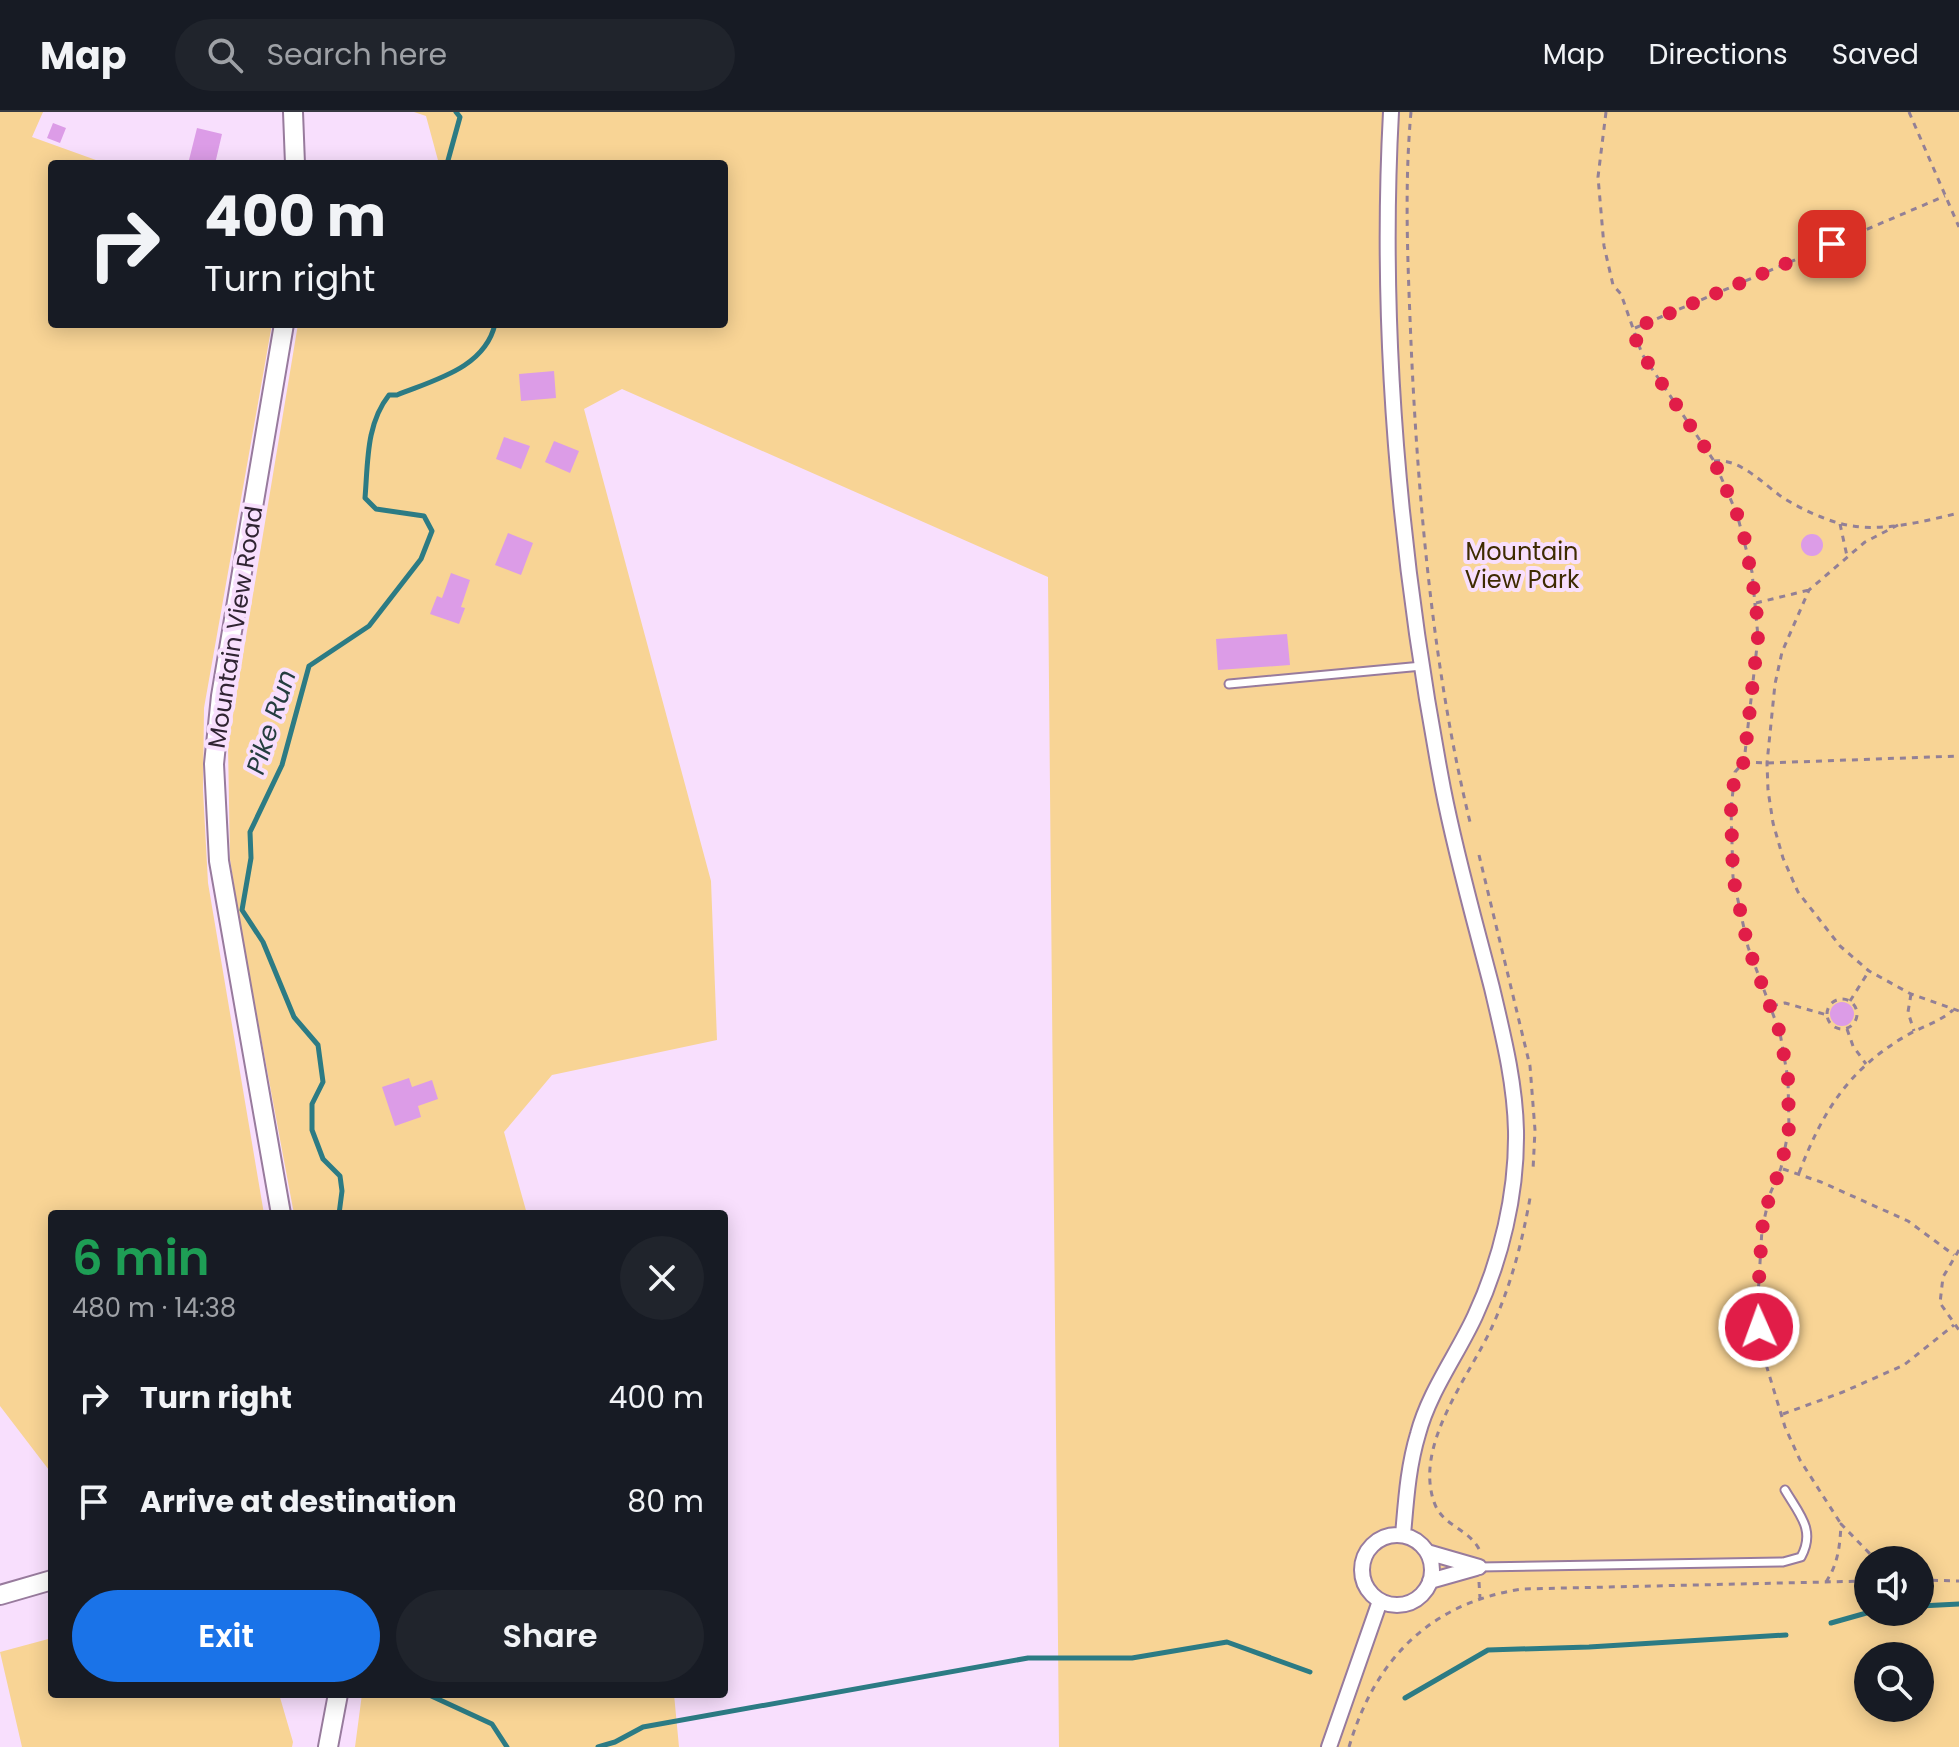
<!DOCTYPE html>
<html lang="en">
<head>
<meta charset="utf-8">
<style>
  :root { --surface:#171b24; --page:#20242c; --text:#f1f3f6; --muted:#9ea1a6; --line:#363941; --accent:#1a73e8 }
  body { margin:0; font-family:Poppins,sans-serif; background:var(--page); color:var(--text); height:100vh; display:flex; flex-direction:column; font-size:30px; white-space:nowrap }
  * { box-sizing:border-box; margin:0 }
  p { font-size:26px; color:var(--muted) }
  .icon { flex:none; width:44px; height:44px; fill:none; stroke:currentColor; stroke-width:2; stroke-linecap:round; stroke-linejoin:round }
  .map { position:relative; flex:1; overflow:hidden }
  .drawer { position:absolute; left:48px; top:1098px; width:680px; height:488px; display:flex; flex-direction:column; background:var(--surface); border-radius:8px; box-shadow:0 4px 20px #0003 }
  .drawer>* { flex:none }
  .top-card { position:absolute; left:48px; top:48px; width:680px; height:168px; border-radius:8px; box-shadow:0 4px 20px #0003; background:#171b24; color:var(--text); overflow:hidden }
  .tools { position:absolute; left:1854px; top:1434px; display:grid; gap:16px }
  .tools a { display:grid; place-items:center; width:80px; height:80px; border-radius:50%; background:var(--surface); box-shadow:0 4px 20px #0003; font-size:40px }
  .pin { position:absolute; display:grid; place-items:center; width:68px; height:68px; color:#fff; margin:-34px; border-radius:16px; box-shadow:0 4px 12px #0006 }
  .me { position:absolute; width:88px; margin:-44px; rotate:358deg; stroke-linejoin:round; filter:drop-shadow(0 0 6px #0008) }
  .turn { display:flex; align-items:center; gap:28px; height:168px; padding:0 24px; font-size:36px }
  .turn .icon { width:104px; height:104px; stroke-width:2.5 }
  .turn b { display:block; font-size:56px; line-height:68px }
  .round { display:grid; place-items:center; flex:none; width:84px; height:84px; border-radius:42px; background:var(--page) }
  .head { display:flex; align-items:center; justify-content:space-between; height:136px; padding:0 24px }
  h1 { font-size:48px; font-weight:600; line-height:60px; color:#1e9e55 }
  .cta { display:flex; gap:16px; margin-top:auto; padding:16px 24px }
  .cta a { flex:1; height:92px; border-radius:48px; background:var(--accent); color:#fff; font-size:32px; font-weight:600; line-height:92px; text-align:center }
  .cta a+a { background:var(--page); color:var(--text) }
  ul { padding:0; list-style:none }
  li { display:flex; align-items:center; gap:24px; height:104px; padding:0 24px }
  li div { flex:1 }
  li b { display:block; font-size:30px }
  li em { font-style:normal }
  header { display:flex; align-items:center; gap:48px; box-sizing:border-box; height:112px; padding:0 40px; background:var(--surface); border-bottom:2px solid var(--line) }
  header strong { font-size:38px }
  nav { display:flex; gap:44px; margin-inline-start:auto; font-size:28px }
  .search { width:560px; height:72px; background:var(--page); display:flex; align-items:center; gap:20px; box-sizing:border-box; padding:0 28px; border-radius:44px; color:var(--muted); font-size:30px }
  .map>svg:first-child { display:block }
</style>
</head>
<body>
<header>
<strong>Map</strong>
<div class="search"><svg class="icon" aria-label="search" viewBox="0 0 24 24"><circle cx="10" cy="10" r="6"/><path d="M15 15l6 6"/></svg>Search here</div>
<nav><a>Map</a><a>Directions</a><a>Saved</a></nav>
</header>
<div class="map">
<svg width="1959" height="1635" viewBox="0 0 1959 1635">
  <rect width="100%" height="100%" fill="#f8dffd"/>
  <!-- green -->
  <path fill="#f8d495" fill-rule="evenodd" d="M0 0H43L32 25 107 52H52V212H272L204 596 203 678 208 771 264 1102H52V1362L0 1294Z
    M414 0H1959V1635H1059L1048 465 622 277 584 297 711 769 717 928 552 963 504 1020 527 1102H294L239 808 230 747 228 633 298 212H724V52H439L426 4ZM1868 1448H1920V1500H1868ZM1868 1544H1920V1596H1868Z
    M52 1526V1582H279L293 1630 292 1635H22L0 1540Z
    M362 1582H674L679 1635H355Z"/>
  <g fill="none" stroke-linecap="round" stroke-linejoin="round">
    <!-- stream -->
    <path stroke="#2c7b84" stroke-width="5" d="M447 52 460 5 456 0
      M339 1102 342 1079 340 1064 323 1047 312 1018V992L323 970 318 933 294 905 263 830 242 798 251 746 250 720 282 653 309 554 369 514 421 447 432 419 424 404 376 397 365 386C368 350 366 312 389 283H397C434 268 485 256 495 212
      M1920 1494 1959 1492
      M1831 1511 1870 1500
      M427 1582 492 1612 507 1635
      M1405 1586 1488 1538 1589 1535 1786 1523
      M598 1635 615 1630 643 1615 1028 1546H1132L1227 1530 1310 1560"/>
  </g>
  <!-- building -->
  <path fill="#dc9ce7" d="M53 11 66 16 60 31 47 26Z
    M197 16 222 22 215 52H188Z
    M554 259 556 286 521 289 519 262Z
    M504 325 530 334 521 357 496 347Z
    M554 329 579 339 570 361 545 350Z
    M508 421 533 431 521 463 495 453Z
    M1801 433a11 11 0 1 1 22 0a11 11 0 1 1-22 0Z
    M451 461 470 468 461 495 465 496 459 512 430 502 437 484 442 486Z
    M1287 522 1290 553 1218 558 1216 527Z
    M1830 902a12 12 0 1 1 24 0a12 12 0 1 1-24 0Z
    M409 966 412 975 432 968 438 987 418 994 421 1005 395 1014 382 975Z"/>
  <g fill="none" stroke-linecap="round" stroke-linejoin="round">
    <defs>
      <path id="service" d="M1229 572 1422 554
        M1479 1455 1783 1450 1801 1445C1816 1418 1799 1402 1785 1378"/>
      <path id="minor" d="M1391 0C1379 224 1401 457 1443 677 1456 744 1475 810 1492 876 1503 923 1515 970 1516 1019 1517 1082 1501 1148 1475 1204 1457 1243 1429 1280 1418 1322 1408 1355 1406 1389 1403 1423
        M1362 1458a35 35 0 1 1 70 0a35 35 0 1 1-70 0Z
        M1427 1440 1479 1455
        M1430 1469 1476 1456
        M1329 1635 1380 1489"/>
      <path id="tertiary" d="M293 0 295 52
        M281 1102 219 749 214 652 221 584 284 212
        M0 1483 52 1468
        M328 1635 338 1582"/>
    </defs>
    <!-- service casing -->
    <use href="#service" stroke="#987b9d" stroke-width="11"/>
    <!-- minor casing -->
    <use href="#minor" stroke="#987b9d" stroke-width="18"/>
    <!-- tertiary casing -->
    <use href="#tertiary" stroke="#987b9d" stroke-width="22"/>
    <!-- path -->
    <path stroke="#938096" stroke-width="3" stroke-dasharray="6 6" stroke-linecap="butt" d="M1411 0C1404 76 1408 155 1411 231 1418 388 1433 561 1471 714
      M1606 0 1598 65 1604 134 1613 173 1621 182 1642 242 1714 349 1737 402 1752 460 1758 525 1744 650 1735 660 1731 697 1733 765 1748 835 1780 921 1788 967 1789 1016 1781 1056 1770 1082 1762 1117 1758 1185 1759 1215 1765 1249 1785 1315 1800 1348 1841 1412
      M1909 0 1959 115
      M1635 216 1945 84
      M1714 349C1740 346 1762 371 1782 385 1799 396 1819 405 1838 411 1878 422 1920 410 1959 401
      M1840 412 1847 444
      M1898 413 1865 430 1809 478 1782 540 1775 572 1767 651 1768 678 1773 711 1783 746 1798 780 1840 834 1869 859 1911 882 1959 899
      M1756 491 1809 478
      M1744 650 1767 651 1959 644
      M1479 743 1530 954 1535 1018 1533 1058
      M1911 882 1908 900 1914 919
      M1827 902a15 15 0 1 1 30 0a15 15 0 1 1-30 0Z
      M1850 889 1869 859
      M1772 894 1785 891 1827 903
      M1847 917 1853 934 1866 952
      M1783 1057 1821 1070 1908 1109 1954 1143
      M1799 1061C1822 1001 1847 959 1904 925 1920 915 1938 911 1953 898
      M1959 1138 1943 1165 1940 1191 1959 1218
      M1783 1302 1843 1280 1904 1253 1954 1213
      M1479 1437C1468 1416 1442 1414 1434 1390 1414 1332 1469 1265 1492 1215 1511 1173 1522 1131 1530 1086
      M1920 1468 1959 1469
      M1479 1470 1480 1486
      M1826 1470C1838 1452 1840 1434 1841 1412L1876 1448
      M1349 1635C1375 1547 1430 1491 1522 1477L1868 1469"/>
    <!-- service -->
    <use href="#service" stroke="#fff" stroke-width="7"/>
    <!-- minor -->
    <use href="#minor" stroke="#fff" stroke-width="14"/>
    <!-- tertiary -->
    <use href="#tertiary" stroke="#fff" stroke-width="18"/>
  </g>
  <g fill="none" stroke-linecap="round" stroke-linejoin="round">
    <!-- route -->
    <path stroke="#e11d48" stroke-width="14" stroke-dasharray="0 25.2" d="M1759 1215 1758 1185 1762 1117 1770 1082 1781 1056 1789 1016 1788 967 1780 921 1748 835 1733 765 1731 697 1735 660 1744 650 1758 525 1756 491 1745 428 1737 402 1714 349 1642 242 1636 228 1635 216 1832 132"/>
  </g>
  <g text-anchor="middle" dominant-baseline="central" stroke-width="8" stroke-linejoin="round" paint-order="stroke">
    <!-- park labels -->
    <g font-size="24" fill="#3e2b01" stroke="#f8dffd">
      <text x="1522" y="439">Mountain<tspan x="1522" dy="28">View Park</tspan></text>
    </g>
    <!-- street labels -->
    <g font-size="24" fill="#302432" stroke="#f8dffd">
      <text transform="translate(235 515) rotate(-81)">Mountain View Road</text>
    </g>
    <!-- water labels -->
    <g font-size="26" font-style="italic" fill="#243d3f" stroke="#f8dffd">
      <text transform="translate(271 610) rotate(-72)">Pike Run</text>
    </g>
  </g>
</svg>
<div class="tools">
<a><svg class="icon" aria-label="sound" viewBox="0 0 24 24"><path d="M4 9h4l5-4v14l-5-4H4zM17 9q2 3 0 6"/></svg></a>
<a><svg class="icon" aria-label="search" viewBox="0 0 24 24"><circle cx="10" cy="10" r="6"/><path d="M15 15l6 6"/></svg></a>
</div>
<div class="pin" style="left:1832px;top:132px;background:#d93025"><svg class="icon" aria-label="arrive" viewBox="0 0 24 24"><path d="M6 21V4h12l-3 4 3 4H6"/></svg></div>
<svg class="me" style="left:1759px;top:1215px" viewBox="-20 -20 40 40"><circle r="17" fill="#e11d48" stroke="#fff" stroke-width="3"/><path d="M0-11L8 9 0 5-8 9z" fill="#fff"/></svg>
<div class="top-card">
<div class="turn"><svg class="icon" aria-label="right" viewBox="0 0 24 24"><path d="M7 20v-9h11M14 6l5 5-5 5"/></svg><div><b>400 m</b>Turn right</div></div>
</div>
<section class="drawer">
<div class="head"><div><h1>6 min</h1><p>480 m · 14:38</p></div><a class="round"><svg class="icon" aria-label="close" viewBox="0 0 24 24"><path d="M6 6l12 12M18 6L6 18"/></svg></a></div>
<ul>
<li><svg class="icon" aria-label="right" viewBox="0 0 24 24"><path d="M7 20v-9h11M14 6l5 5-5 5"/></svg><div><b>Turn right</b></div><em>400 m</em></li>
<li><svg class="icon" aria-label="arrive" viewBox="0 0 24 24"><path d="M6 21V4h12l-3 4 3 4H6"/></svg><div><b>Arrive at destination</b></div><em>80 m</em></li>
</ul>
<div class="cta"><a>Exit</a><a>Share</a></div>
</section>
</div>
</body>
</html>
